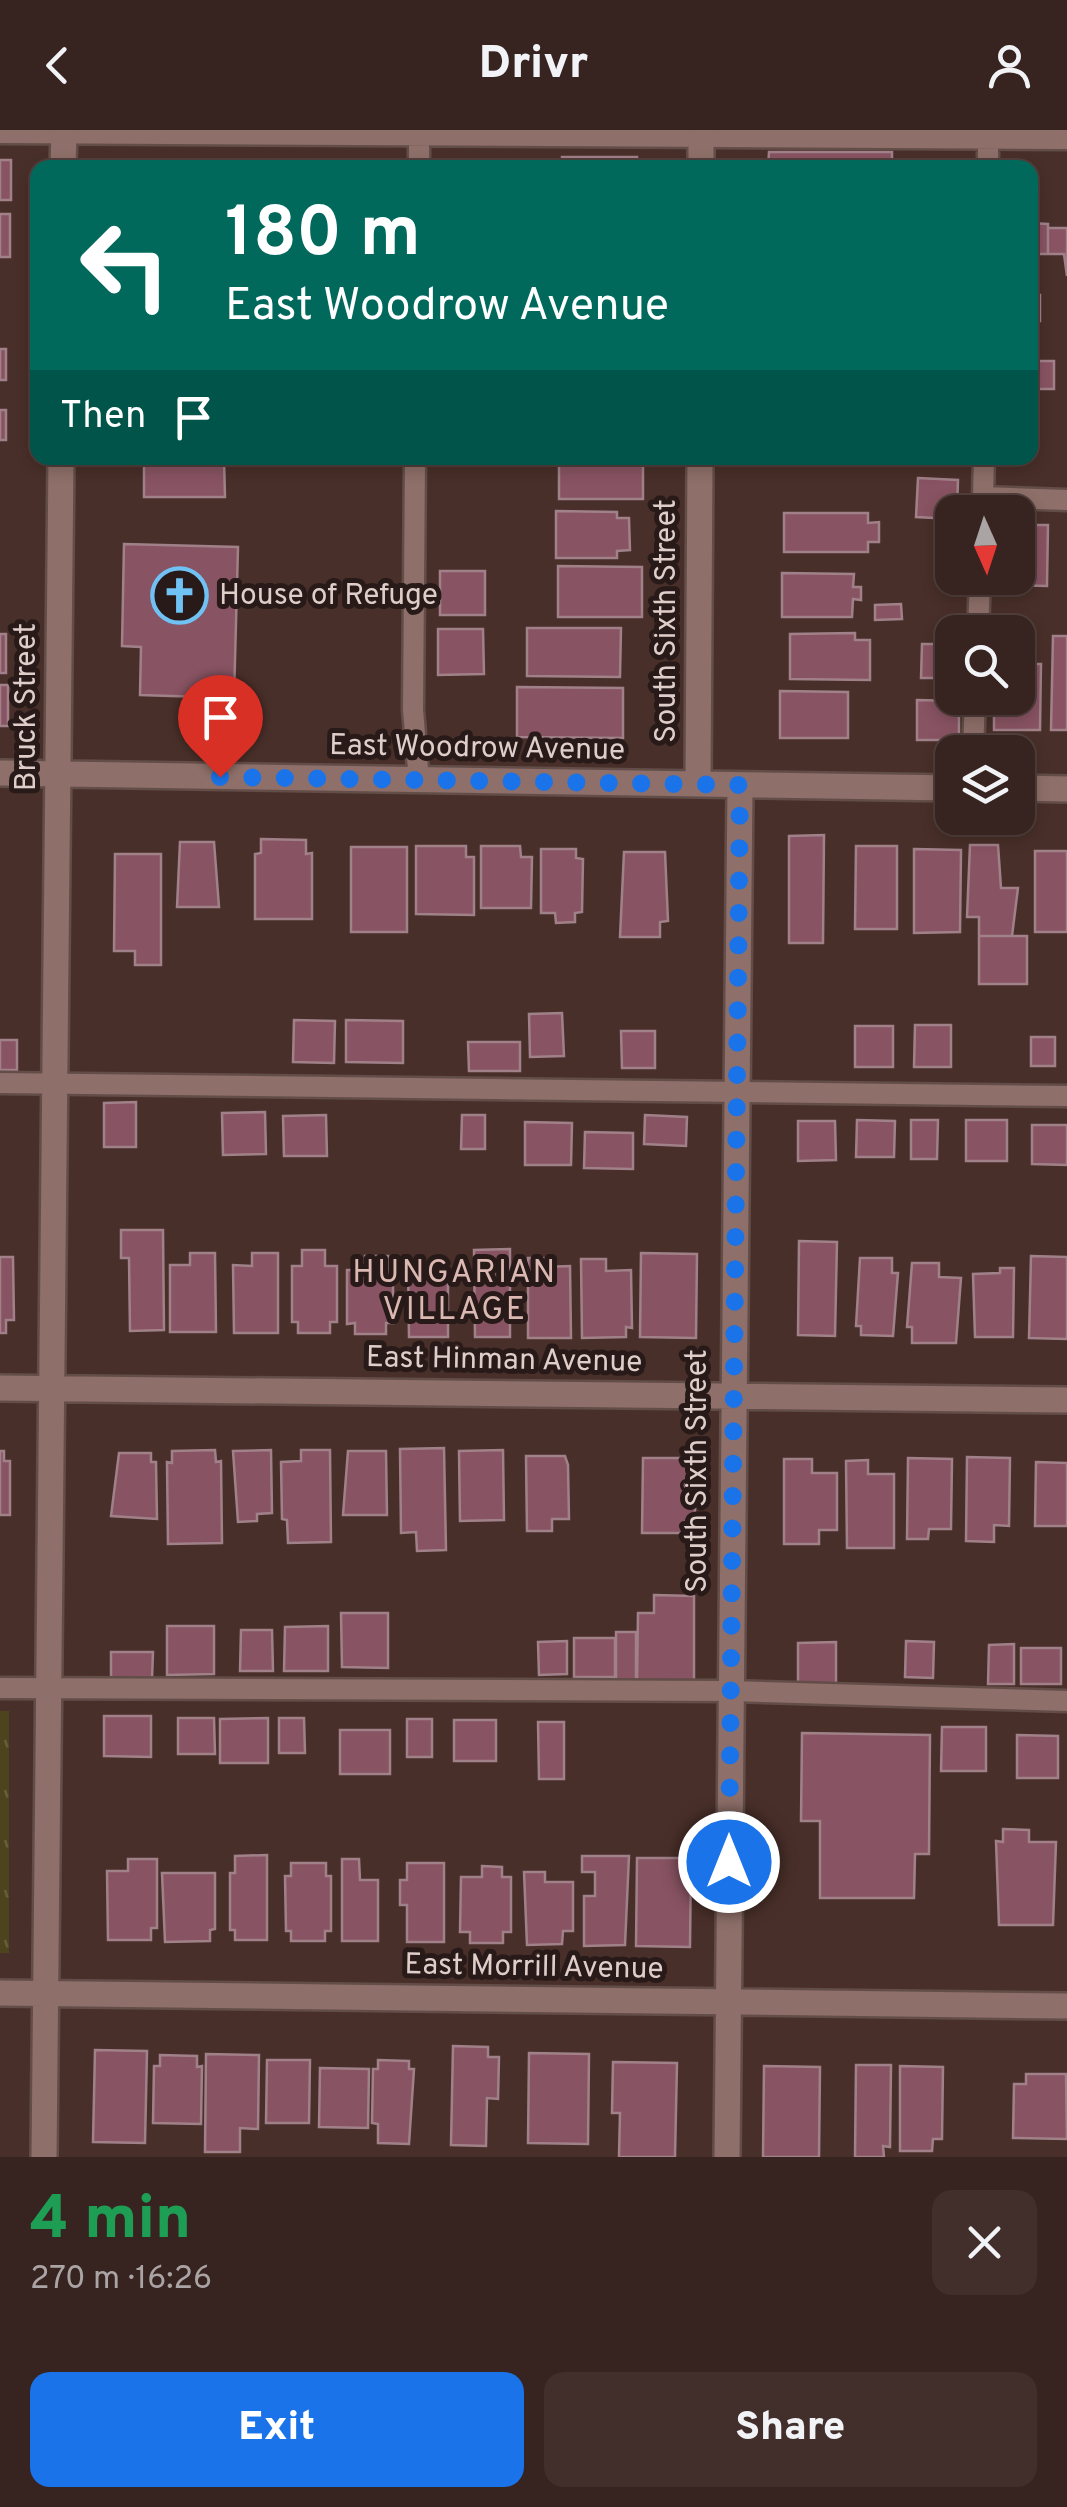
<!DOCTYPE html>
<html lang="en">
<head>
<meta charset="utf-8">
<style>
  :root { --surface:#37231f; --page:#422f2c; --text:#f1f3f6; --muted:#aaa4a4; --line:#51403d; --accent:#1a73e8 }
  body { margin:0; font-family:Overpass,sans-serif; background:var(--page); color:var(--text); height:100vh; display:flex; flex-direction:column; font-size:38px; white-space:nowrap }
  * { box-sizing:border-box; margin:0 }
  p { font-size:32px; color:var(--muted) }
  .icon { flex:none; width:55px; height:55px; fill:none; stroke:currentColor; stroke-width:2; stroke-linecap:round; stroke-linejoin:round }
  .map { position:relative; height:2027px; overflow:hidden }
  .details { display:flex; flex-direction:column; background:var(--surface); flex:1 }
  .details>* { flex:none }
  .hud { position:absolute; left:30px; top:30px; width:1008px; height:305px; border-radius:20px; box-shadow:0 5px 15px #0003,0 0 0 2px var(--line); background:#00695c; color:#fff; overflow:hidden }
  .needle { width:65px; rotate:177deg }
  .buttons { position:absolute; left:935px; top:365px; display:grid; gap:20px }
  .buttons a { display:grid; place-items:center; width:100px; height:100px; border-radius:20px; background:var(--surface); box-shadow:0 5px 15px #0003,0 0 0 2px var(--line); font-size:50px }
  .pin { position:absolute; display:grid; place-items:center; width:85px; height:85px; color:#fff; margin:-102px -42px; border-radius:50% 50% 50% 0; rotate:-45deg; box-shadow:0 0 10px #0007 }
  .pin .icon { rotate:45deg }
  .me { position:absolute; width:110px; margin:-55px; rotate:0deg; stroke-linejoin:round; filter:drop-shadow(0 0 8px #0008) }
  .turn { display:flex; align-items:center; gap:35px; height:210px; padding:0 30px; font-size:45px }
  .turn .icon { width:130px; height:130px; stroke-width:2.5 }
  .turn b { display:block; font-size:70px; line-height:85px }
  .then { display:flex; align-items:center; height:95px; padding:0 30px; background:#0003; gap:20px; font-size:38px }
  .round { display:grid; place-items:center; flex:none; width:105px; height:105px; border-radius:20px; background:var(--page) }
  .head { display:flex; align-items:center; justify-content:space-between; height:170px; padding:0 30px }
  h1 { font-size:60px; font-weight:800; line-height:75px; color:#1e9e55 }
  .button { display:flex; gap:20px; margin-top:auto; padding:20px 30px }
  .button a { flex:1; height:115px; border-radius:20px; background:var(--accent); color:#fff; font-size:40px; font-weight:800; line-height:115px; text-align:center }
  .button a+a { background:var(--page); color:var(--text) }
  header { display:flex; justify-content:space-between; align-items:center; height:130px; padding:0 30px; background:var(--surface); font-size:45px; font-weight:800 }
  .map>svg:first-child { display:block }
</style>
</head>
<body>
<header><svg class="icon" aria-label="back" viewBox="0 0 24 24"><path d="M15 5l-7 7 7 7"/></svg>Drivr<svg class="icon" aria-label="person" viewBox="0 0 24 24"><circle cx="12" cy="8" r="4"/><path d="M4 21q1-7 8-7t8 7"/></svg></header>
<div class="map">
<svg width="1067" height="2027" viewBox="0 0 1067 2027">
  <defs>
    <pattern id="park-tufts" width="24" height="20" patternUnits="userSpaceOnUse" patternTransform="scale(2.5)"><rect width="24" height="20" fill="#4d431c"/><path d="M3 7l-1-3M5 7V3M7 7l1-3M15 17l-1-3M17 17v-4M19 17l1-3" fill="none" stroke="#665d3c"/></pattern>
  </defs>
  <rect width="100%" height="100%" fill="#492f29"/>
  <!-- park -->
  <path fill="url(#park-tufts)" d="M0 1581H9V1823H0Z"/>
  <!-- building -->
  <path fill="#885362" stroke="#a18189" stroke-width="2.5" d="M769 22H892V38H768Z
    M562 27H637V38H562Z
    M0 30H11V70H0Z
    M447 32H485V38H447Z
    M0 84H10V127H0Z
    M1030 93 1048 94V124H1030Z
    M1048 98H1067V146L1064 124H1048Z
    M1030 165H1040V191H1030Z
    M0 219H6V250H0Z
    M1030 231H1054V259H1030Z
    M0 280H6V310H0Z
    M144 328H224L225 367H144Z
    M559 328H643V369H559Z
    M918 348 958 350 957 382H952V389L916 387Z
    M556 381 617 382V388H629L630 420 617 421V428H556Z
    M784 383H868V393L879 392V412H868V422H784Z
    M1018 395H1048L1047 456 1007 455V448H1018Z
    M124 414 238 417 234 568 140 565 141 517 122 516Z
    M558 436 642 437V487H558Z
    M440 441H485V485H440Z
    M782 443 854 444 853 457H861V470L853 469 852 487H782Z
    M901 474 902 489 875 490V475Z
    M527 498H621L620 547 527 546Z
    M438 499H483L484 544 438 545Z
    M855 503V510H870V550L790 549V504Z
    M0 504H6V543H0Z
    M1053 506H1067V600H1051Z
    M922 514H952V548H921Z
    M1018 520H1022V534H1041L1040 600H994V568H1018Z
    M0 555H8V596H0Z
    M517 557 623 558V608L517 607Z
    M780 561 848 562V608H780Z
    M917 570 959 571V610H917Z
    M824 705 823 813H789V706Z
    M261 709 306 710V724L312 723V789H255V724L261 723Z
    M180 712H214L219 777H177Z
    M970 715H998L1001 758H1018L1012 806H979V787H967Z
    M416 716H466V727H474V785L416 784Z
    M481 716H520L521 727H532L531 778H481Z
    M856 716H897V799H855Z
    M351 717H407V802H351Z
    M541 719H576V728L583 729 582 782 575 783V792L556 793 555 783H541Z
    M914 719 961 720 960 802 914 803Z
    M1035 721H1067V802H1035Z
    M624 722H665L668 791 660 792V807H620Z
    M115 724H161V835H135V821H114Z
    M979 806H1027V854H979Z
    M562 883 564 926 530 927 529 884Z
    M294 890 335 891 334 933 293 932Z
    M346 890 403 891V933L346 932Z
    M915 895H951V937H914Z
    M855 896H893V937H855Z
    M621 901H655V938H622Z
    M1031 907H1055V936H1031Z
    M0 910H17V940H0Z
    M468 912H520V941H469Z
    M136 972V1017H104V973Z
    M265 982 266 1024 223 1025 222 983Z
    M326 985 327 1026H284L283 986Z
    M462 985H485V1019H461Z
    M645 985 687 987 686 1016 644 1014Z
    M857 990 895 991 894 1027H856Z
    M911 990H938L937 1029H911Z
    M966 990H1007V1031H966Z
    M798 991H835L836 1030 798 1031Z
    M525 992 572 993 571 1035H525Z
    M1032 995H1067V1035L1032 1034Z
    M585 1002 633 1003V1039L584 1038Z
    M121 1100H163L164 1200 130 1201 129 1128H121Z
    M799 1111 837 1112 835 1206 798 1205Z
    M510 1119V1207H475L474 1120Z
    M302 1120H325V1136H337V1192H330V1203H298V1192H292V1136H302Z
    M190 1123H215L216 1202H170V1135H190Z
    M252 1123H278V1203H234L233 1135 252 1136Z
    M641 1123 697 1124 696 1208 640 1207Z
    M365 1126H388L389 1140H393V1193H386V1204H355V1193L347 1194V1140H365Z
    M1031 1126 1067 1127V1209L1029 1208Z
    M0 1127H13L14 1190H6V1203H0Z
    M528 1128H544V1137L570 1136 571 1208H528Z
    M860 1128H892V1143H898L893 1206 861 1205V1196H856Z
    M581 1129H606V1141L631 1140 632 1198 626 1197V1207L582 1208Z
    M912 1133H939V1147L961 1148 956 1213H912V1197H907Z
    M448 1135V1207H409L408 1136Z
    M1000 1138H1014L1013 1207H975L973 1144 1000 1143Z
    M444 1318 446 1420 417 1421 416 1402 401 1403 400 1319Z
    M215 1320 216 1332 221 1331 222 1413 168 1414 167 1332 172 1333V1321Z
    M271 1320 272 1383 257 1384V1391L238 1392 233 1321Z
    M301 1320H330L331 1412 288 1413 287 1390 282 1389 281 1332 301 1331Z
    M503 1320 504 1390 460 1391 459 1321Z
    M0 1321H4V1331H10V1385H0Z
    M348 1321H386L387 1385H343Z
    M119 1323H151V1332H156L157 1389 111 1386Z
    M526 1326H565L568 1335 569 1389H552V1401H527Z
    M967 1327 1010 1328 1009 1396 994 1395V1412L966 1411Z
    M643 1328H686V1337H695V1395L686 1394V1403H642Z
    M908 1328 952 1329 951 1399H929L928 1409H907Z
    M784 1329H812V1343H837V1400H819V1414H784Z
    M868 1330V1344H894V1418H847L846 1331Z
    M1036 1332 1067 1333V1396H1035Z
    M654 1465 694 1466V1554H637L638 1483H654Z
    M341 1483H388V1538L342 1537Z
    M167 1496H214V1544L167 1545Z
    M328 1496V1541H284L285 1497Z
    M241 1500H272L273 1541H240Z
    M616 1502H636V1551H616Z
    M574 1508H615V1547H574Z
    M567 1511V1544L539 1545 538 1512Z
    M906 1511 934 1512 933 1548 905 1547Z
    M836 1512V1555H798V1513Z
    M1014 1514V1554H988L989 1515Z
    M1021 1518H1061V1554H1021Z
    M111 1522H153L152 1549H111Z
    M104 1586H151V1627L104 1626Z
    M178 1588H214L215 1624H178Z
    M268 1588V1633H220V1589Z
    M279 1588H304L305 1623H279Z
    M407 1589H432V1627H407Z
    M454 1590H496V1631H454Z
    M538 1592H564V1649H539Z
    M942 1597H986V1641H941Z
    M340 1600H390V1644H340Z
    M802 1603 930 1605 929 1724H915L914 1768H820V1691H801Z
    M1017 1605 1058 1606V1648H1017Z
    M1003 1699 1029 1700V1712H1056L1053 1795H999L996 1711 1003 1712Z
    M267 1725V1810H235V1800H230V1743H235V1726Z
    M582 1726H629L625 1815 584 1816V1766H595V1742H582Z
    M637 1728H691L690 1817 636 1816Z
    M128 1729H157V1798H151V1810H108L107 1741H128Z
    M342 1729H359L360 1750H378V1811H342Z
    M291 1733H326V1746H331V1801H325V1811H291V1801H286L285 1746H291Z
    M407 1733H444V1812H407V1775H400V1750H407Z
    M482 1736 502 1737V1747H511V1802H503V1813H470V1802H460L461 1747H482Z
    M524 1742H545V1752H573V1801H563L562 1814 527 1815Z
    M162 1743H215V1799L210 1800V1811L165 1812Z
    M453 1916 488 1917V1927H499L498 1969 487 1968 486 2016 451 2015Z
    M95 1920 147 1921 145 2013 93 2012Z
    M529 1923 589 1924 588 2014 528 2013Z
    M206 1924 259 1925 258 1999 240 1998V2022H205Z
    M160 1925 197 1926V1937L202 1936 201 1994 153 1993 154 1936H160Z
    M267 1930H310L309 1993H266Z
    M378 1930 409 1931V1939H414L409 2014 378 2013V1994L372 1993 373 1939H378Z
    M613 1932 677 1933 675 2027H619L620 1983H612Z
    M856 1935H891L890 2017 883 2016 884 2027H855Z
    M764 1936 820 1937 819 2027H763Z
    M900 1936 943 1937 942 2009H933L932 2021H900Z
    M320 1938 369 1939 368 1998 319 1997Z
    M1026 1944H1066L1067 2009 1013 2008 1014 1954H1026Z"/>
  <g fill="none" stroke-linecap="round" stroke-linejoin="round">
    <defs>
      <path id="lane" d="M0 3 1067 9
        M419 38V5
        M988 38V10
        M415 328 413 580 419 651
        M983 367 984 328
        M983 382V367L1067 370
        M978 502 980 448
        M973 622 975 568
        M0 953 1067 966
        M0 1558 729 1561 1067 1571"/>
      <path id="street" d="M63 38 64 0
        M701 38V0
        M0 643 952 658
        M698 654 700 328
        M1018 658 1067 659
        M0 1258 1067 1270
        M0 1863 1067 1876
        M44 2027 61 328
        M727 2027 740 655"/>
    </defs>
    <!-- lane casing -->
    <use href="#lane" stroke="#634d48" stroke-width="25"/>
    <!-- street casing -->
    <use href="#street" stroke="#634d48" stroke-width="30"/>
    <!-- lane -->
    <use href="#lane" stroke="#8e6f69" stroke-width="20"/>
    <!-- street -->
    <use href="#street" stroke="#8e6f69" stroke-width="25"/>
  </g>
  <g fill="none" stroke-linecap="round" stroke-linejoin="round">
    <!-- route -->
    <path stroke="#1a73e8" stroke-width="18" stroke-dasharray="0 32.4" d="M220 647 740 655 729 1732"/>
  </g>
  <!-- icons -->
  <defs>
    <symbol id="church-ring" viewBox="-11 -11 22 22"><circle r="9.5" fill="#271a18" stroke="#70c1f4" stroke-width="1.5"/><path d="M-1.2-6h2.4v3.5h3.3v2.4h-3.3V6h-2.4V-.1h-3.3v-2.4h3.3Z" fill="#70c1f4"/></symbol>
  </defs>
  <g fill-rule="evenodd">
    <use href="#church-ring" x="148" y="434" width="63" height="63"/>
  </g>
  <g text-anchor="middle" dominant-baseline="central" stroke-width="10" stroke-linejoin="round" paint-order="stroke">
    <!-- poi labels -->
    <g font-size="30" fill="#dfcdc9" stroke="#271a18" text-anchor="start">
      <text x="219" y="466">House of Refuge</text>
    </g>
    <!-- street labels -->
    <g font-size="30" fill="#dfcdc9" stroke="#271a18">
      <text transform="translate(667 491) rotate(-90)">South Sixth Street</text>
      <text transform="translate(27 577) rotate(-90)">Bruck Street</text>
      <text transform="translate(477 619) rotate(1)">East Woodrow Avenue</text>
      <text transform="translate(504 1231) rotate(1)">East Hinman Avenue</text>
      <text transform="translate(698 1341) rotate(-90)">South Sixth Street</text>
      <text transform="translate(534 1838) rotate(1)">East Morrill Avenue</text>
    </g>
    <!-- neighbourhood labels -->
    <g font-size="32" letter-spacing="2.5" fill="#dbb9b2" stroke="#271a18">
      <text x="455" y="1144">HUNGARIAN<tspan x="455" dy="37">VILLAGE</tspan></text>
    </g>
  </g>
</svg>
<div class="buttons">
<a><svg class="needle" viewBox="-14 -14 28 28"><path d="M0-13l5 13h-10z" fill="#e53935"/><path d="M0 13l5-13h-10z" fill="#aaa4a4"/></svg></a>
<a><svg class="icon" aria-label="search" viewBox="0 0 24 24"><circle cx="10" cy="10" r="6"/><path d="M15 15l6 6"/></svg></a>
<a><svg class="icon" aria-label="layers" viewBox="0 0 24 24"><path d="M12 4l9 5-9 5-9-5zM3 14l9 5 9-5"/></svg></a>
</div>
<div class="pin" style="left:220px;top:647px;background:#d93025"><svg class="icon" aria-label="arrive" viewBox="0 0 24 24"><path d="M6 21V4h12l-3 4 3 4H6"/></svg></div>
<svg class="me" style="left:729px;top:1732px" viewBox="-20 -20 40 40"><circle r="17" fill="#1a73e8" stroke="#fff" stroke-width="3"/><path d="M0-11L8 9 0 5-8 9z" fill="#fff"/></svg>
<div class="hud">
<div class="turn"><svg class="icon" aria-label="left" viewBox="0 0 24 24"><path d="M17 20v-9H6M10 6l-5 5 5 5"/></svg><div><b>180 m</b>East Woodrow Avenue</div></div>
<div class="then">Then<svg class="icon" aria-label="arrive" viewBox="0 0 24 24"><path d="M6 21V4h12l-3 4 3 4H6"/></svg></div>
</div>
</div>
<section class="details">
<div class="head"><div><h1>4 min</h1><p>270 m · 16:26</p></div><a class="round"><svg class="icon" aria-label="close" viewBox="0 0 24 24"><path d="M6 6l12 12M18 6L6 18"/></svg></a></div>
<div class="button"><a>Exit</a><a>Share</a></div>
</section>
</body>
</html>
